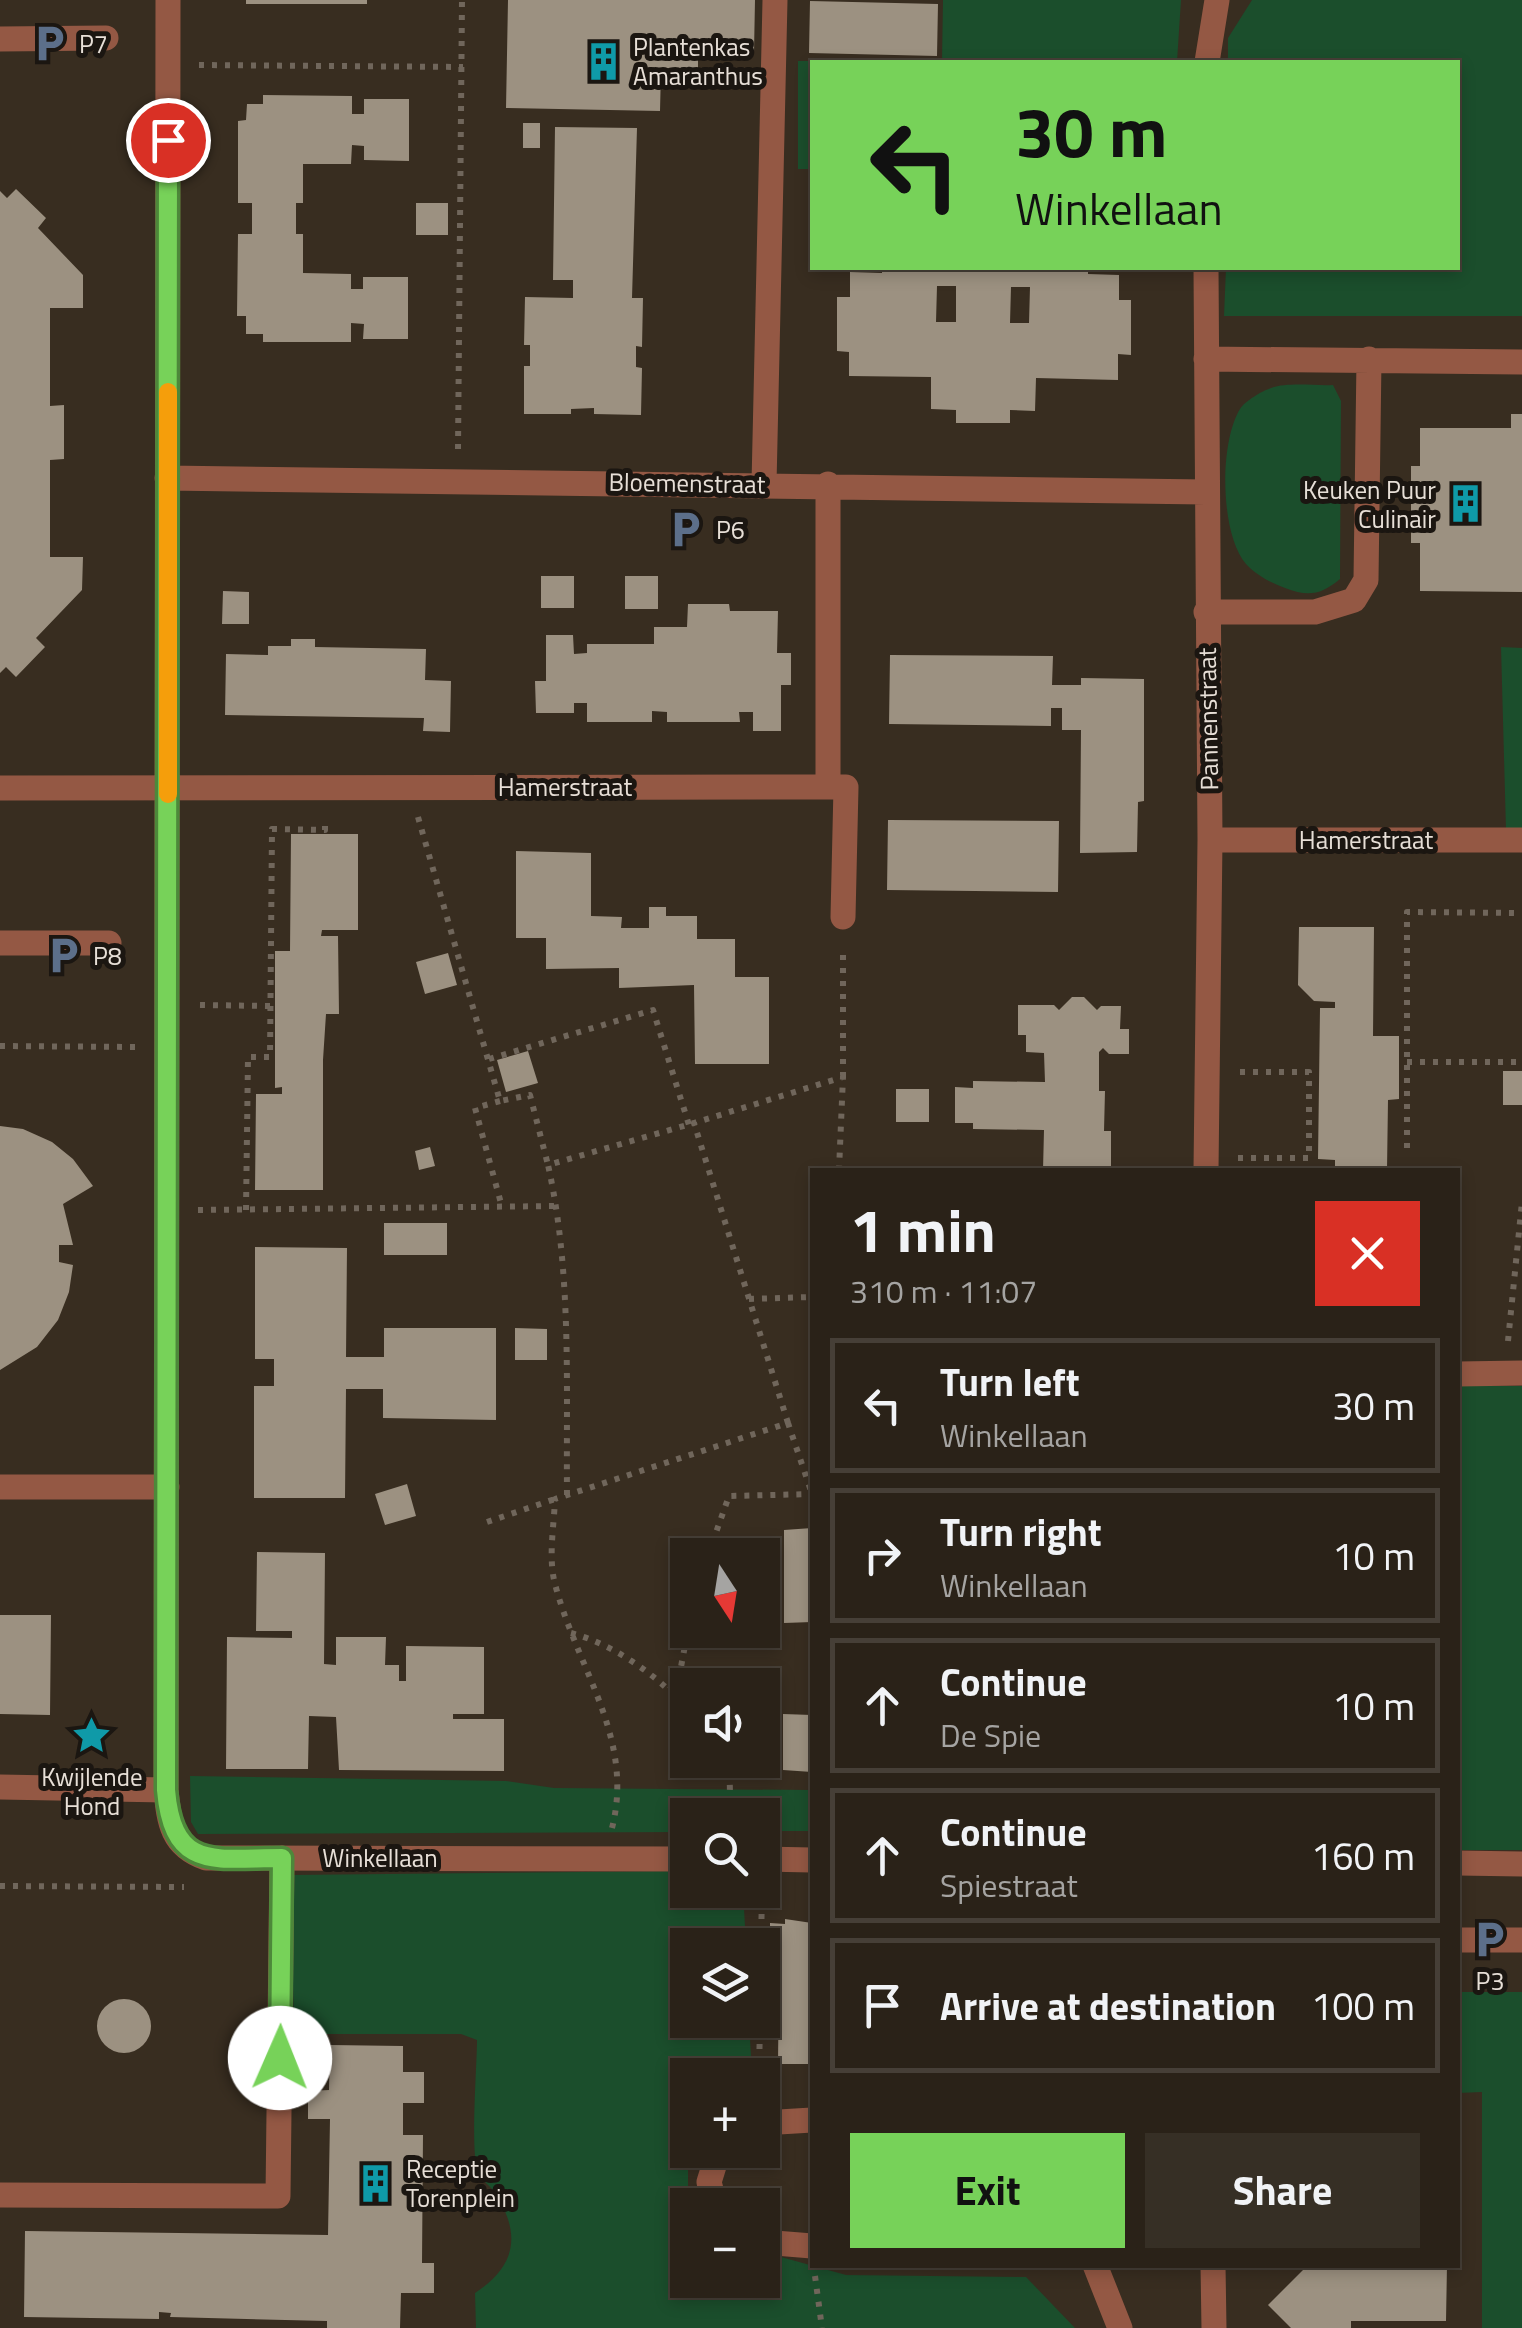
<!DOCTYPE html>
<html lang="en">
<head>
<meta charset="utf-8">
<style>
  :root { --surface:#2a2218; --page:#362f25; --text:#f1f3f6; --muted:#a5a4a2; --line:#463f37; --accent:#77d259 }
  body { margin:0; font-family:"Titillium Web",sans-serif; background:var(--page); color:var(--text); height:100vh; display:flex; flex-direction:column; font-size:38px; white-space:nowrap }
  * { box-sizing:border-box; margin:0 }
  p { font-size:32px; color:var(--muted) }
  .icon { flex:none; width:55px; height:55px; fill:none; stroke:currentColor; stroke-width:2; stroke-linecap:round; stroke-linejoin:round }
  .map { position:relative; flex:1; overflow:hidden }
  .details { position:absolute; left:810px; top:1168px; width:650px; height:1100px; display:flex; flex-direction:column; background:var(--surface); border-radius:0px; box-shadow:0 5px 15px #0003,0 0 0 2px var(--line) }
  .details>* { flex:none }
  .hud { position:absolute; left:810px; top:60px; width:650px; height:210px; border-radius:0px; box-shadow:0 5px 15px #0003,0 0 0 2px var(--line); background:#77d259; color:#111; overflow:hidden }
  .needle { width:65px; rotate:168deg }
  .controls { position:absolute; left:670px; top:1538px; display:grid; gap:20px }
  .controls a { display:grid; place-items:center; width:110px; height:110px; border-radius:0px; background:var(--surface); box-shadow:0 5px 15px #0003,0 0 0 2px var(--line); font-size:50px }
  .pin { position:absolute; display:grid; place-items:center; width:85px; height:85px; color:#fff; margin:-42px; border:5px solid #fff; border-radius:50%; box-shadow:0 2px 10px #0007 }
  .me { position:absolute; width:110px; margin:-55px; rotate:1deg; stroke-linejoin:round; filter:drop-shadow(0 0 8px #0008) }
  .turn { display:flex; align-items:center; gap:35px; height:210px; padding:0 40px; font-size:45px }
  .turn .icon { width:130px; height:130px; stroke-width:2.5 }
  .turn b { display:block; font-size:70px; line-height:85px }
  .round { display:grid; place-items:center; flex:none; width:105px; height:105px; border-radius:0px; background:var(--page) }
  .overview { display:flex; align-items:center; justify-content:space-between; height:170px; padding:0 40px }
  h1 { font-size:60px; font-weight:700; line-height:75px }
  .cta { display:flex; gap:20px; margin-top:auto; padding:20px 40px }
  .cta a { flex:1; height:115px; border-radius:0px; background:var(--accent); color:#111; font-size:40px; font-weight:700; line-height:115px; text-align:center }
  .cta a+a { background:var(--page); color:var(--text) }
  ul { padding:0; list-style:none }
  li { display:flex; align-items:center; gap:30px; height:135px; margin:0 20px 15px; padding:0 20px; border:5px solid var(--line); border-radius:0px }
  li div { flex:1 }
  li b { display:block; font-size:38px }
  li em { font-style:normal }
  .map>svg:first-child { display:block }
</style>
</head>
<body>
<div class="map">
<svg width="1522" height="2328" viewBox="0 0 1522 2328">
  <rect width="100%" height="100%" fill="#382d20"/>
  <!-- green -->
  <path fill="#1b4e2c" d="M943 0H1181L1177 62H812V169H798V61H942Z
    M1252 0H1522V316H1224L1226 268H1458V62H1228V38Z
    M1333 385 1341 401 1340 579C1321 595 1308 597 1285 588 1271 583 1256 575 1246 564 1220 534 1219 443 1240 409 1245 401 1262 391 1271 388 1288 382 1315 386 1333 385Z
    M1501 647 1522 648V829L1506 830Z
    M1458 1386H1522V1850H1458Z
    M190 1776 506 1781 554 1788 812 1790V1831H763L762 1815H688L687 1832 198 1834 191 1822Z
    M687 1871 688 1890H743L746 1945H688V2020H749L752 2075H688V2190L693 2205H688V2280H762L763 2252 846 2275 1026 2277 1075 2328H476L475 2293C514 2267 522 2237 497 2196 492 2187 481 2180 478 2172 470 2153 477 2066 477 2040L461 2034H294L291 1875Z
    M1458 1992H1522V2328H1482V2092L1458 2093Z"/>
  <!-- building -->
  <path fill="#9c9181" fill-rule="evenodd" d="M246 0H367V4H246Z
    M508 0H755L754 52 698 51V71L661 70 660 111 506 108Z
    M810 1 938 4 937 56 809 53Z
    M263 95 352 96V114H364V99H409V161L364 160V146L352 145 351 164H303V203H296V234H303V273L351 274V289H363V277H408V339H363L364 324 351 323V342H263V334H246V316H237L238 234H252V203H238V121L246 120 247 104H263Z
    M523 123H540V148H523Z
    M555 127 637 128 632 298H643L642 347 636 346V367L642 368 641 415 594 414V408L571 409V414H524V366H530V345H524L525 297 573 298V280H553Z
    M16 189 46 218 38 228 83 275V308H50V406L64 405V459L50 460V557H83L82 590 36 638 45 647 16 677 6 667 0 673V191L7 198Z
    M416 203H448V235H416Z
    M882 268H1088V274L1119 275V300H1131V355L1118 354V380L1036 378 1035 411 1010 410V423H956V410L931 409V377L849 376V352L837 351V297H850V272L882 273ZM937 286H956V322H936ZM1011 287H1030L1029 323H1010Z
    M1511 414H1522V592L1420 591V543H1411V466H1420V428H1511Z
    M541 576H574V608H541Z
    M625 576H658V609H625Z
    M223 591 249 592V624H222Z
    M688 604H729L730 611H778L777 653H791V685H781V731H753V712H739L740 722H667V712L652 711V722H587V703H574V713H536L535 681H546V635H573L574 654 587 653V644H654V627H687Z
    M291 639H315V647L426 649 425 680 451 681 450 732 423 731 424 718 225 715 226 654 268 655V646H291Z
    M890 655 1053 656 1052 685H1081V678L1144 679V801L1138 802 1137 852 1080 853 1081 730H1062V708H1051V726L889 724Z
    M888 820 1059 821 1058 892 887 890Z
    M291 834H358V930H322L321 936H338L339 1014H326L323 1060V1190H255L256 1094H282V1087L275 1088V951H290Z
    M516 851 591 853V916L622 917 621 928H649V907H666V916H697V939H735V977H769V1064H695L694 985 619 988V968L546 969V938H516Z
    M1299 927H1374L1373 1036H1399V1099L1388 1100 1387 1170H1335V1160L1318 1159 1320 1008H1335V1002L1314 1001 1298 985Z
    M448 953 457 985 425 994 416 962Z
    M1072 997H1084L1097 1010 1101 1006H1121L1120 1029H1129V1054H1109L1103 1048 1099 1052V1091H1105L1104 1131H1111V1170H1043L1044 1130 973 1129V1123H955V1087L973 1088V1081L1045 1082 1044 1053 1026 1052V1035H1018V1005H1054L1059 1010Z
    M528 1051 538 1083 506 1092 497 1060Z
    M1503 1071H1522V1105H1503Z
    M896 1089H929V1122H896Z
    M0 1126 23 1129 52 1142 73 1159 93 1186 63 1204 73 1245H59V1262L73 1265 69 1292 58 1320 37 1347 0 1370Z
    M430 1147 435 1166 419 1170 415 1151Z
    M384 1223H447V1255H384Z
    M255 1247 347 1248 346 1357H384V1328H496V1420L383 1418V1389H346L345 1498H254V1386H274V1359H255Z
    M515 1328 547 1329V1360H515Z
    M407 1484 416 1516 385 1525 375 1494Z
    M812 1528V1622L784 1623V1530Z
    M257 1552 325 1553 324 1664 336 1665V1637H386L385 1665H399V1681H406V1646L484 1647V1714H453V1719H504V1771L339 1770 336 1717 309 1716 308 1769H226L227 1637 292 1638V1631H256Z
    M0 1615H51L50 1715 0 1714Z
    M783 1714 812 1715V1772L783 1770Z
    M785 1919 812 1923V2064H778L779 1968H770V1923L785 1924Z
    M97 2026a27 27 0 1 1 54 0a27 27 0 1 1-54 0Z
    M330 2045 403 2046V2072H424V2103H403V2135H423L422 2263H434V2293H401L400 2328H327V2321L170 2317 171 2313 159 2312V2319L24 2317 25 2231 328 2235 330 2119H308V2091L329 2090Z
    M1308 2265H1447L1446 2321H1351V2328H1291L1268 2305Z"/>
  <g fill="none" stroke-linecap="round" stroke-linejoin="round">
    <!-- path -->
    <path stroke="#70665b" stroke-width="6" stroke-dasharray="5 8" stroke-linecap="butt" d="M199 65 463 67
      M458 449 462 0
      M418 817 500 1101 530 1095 548 1165
      M200 1005 270 1006
      M0 1046 137 1047
      M489 1059 653 1010 689 1125
      M1407 1062H1522
      M843 1077V948
      M500 1101 475 1108 502 1207
      M1407 1148V912L1522 913
      M1238 1158H1309V1072H1238
      M198 1210 557 1206
      M246 1210 248 1057H270L272 829 325 830V818
      M749 1299 812 1297
      M1508 1341 1522 1202
      M788 1423 694 1123 843 1077 839 1170
      M567 1495C566 1386 572 1272 548 1165L694 1123
      M487 1522 555 1499
      M708 1555 729 1496 812 1494
      M571 1633C613 1644 661 1677 688 1711
      M670 1689 680 1672 688 1630
      M723 1760C732 1779 732 1795 724 1815
      M612 1828C635 1738 577 1669 555 1584 548 1558 554 1526 555 1499L788 1423 812 1494
      M0 1886 184 1887
      M703 1890 750 1891
      M761 1945 762 1891
      M759 2075 760 2020
      M815 2276 822 2328"/>
    <!-- minor -->
    <path stroke="#945844" stroke-width="25" d="M0 39 106 38
      M1207 62 1217 0
      M1206 359 1522 362
      M167 478 1206 492
      M764 484 775 0
      M1206 612H1315L1354 600 1366 580 1369 359
      M828 787H846L843 917
      M0 788 828 787V484
      M1210 840H1522
      M0 943H109
      M1206 1170 1210 840 1206 268
      M1458 1374 1522 1373
      M0 1487H167
      M0 1787 166 1790C169 1823 172 1846 206 1858L688 1859
      M166 1790 168 0
      M762 1859 812 1860
      M1458 1863 1522 1864
      M1458 1940H1522
      M762 2123 812 2120
      M0 2195 278 2196 282 1858
      M715 2205 709 2182 719 2150
      M762 2242 812 2246
      M1095 2265 1120 2328
      M1213 2265 1214 2328"/>
  </g>
  <g fill="none" stroke-linecap="round" stroke-linejoin="round">
    <defs>
      <path id="route" d="M168 140 166 1790C173 1872 215 1858 282 1858L280 2058"/>
    </defs>
    <!-- route casing -->
    <use href="#route" stroke="#4d883a" stroke-width="25"/>
    <!-- route -->
    <use href="#route" stroke="#77d259" stroke-width="18"/>
    <!-- slow -->
    <path stroke="#f59e0b" stroke-width="18" d="M168 392V794"/>
  </g>
  <!-- icons -->
  <defs>
    <symbol id="parking-bare" viewBox="-9 -9 18 18"><path d="M-3.5-5.5H1a3.5 3.5 0 0 1 0 7H-1V5.5H-3.5ZM-1-3.4V-.6H.8a1.4 1.4 0 0 0 0-2.8Z" fill="#5c6f8a" stroke="#1b1611" stroke-width="2.5" paint-order="stroke"/></symbol>
    <symbol id="building-bare" viewBox="-9 -9 18 18"><path d="M-4-6H4V6H1V3H-1V6H-4ZM-2.5-4.3h1.7v1.8h-1.7ZM.8-4.3h1.7v1.8H.8ZM-2.5-1h1.7V.8h-1.7ZM.8-1h1.7V.8H.8Z" fill="#0f9aa8" stroke="#1b1611" stroke-width="2.5" paint-order="stroke"/></symbol>
    <symbol id="sight-bare" viewBox="-9 -9 18 18"><path d="M0-6L1.8-2.2L6-1.7L2.9 1.2L3.7 5.4L0 3.3L-3.7 5.4L-2.9 1.2L-6-1.7L-1.8-2.2Z" fill="#0f9aa8" stroke="#1b1611" stroke-width="2.5" paint-order="stroke"/></symbol>
  </defs>
  <g fill-rule="evenodd">
    <use href="#parking-bare" x="22" y="16" width="55" height="55"/>
    <use href="#building-bare" x="576" y="34" width="55" height="55"/>
    <use href="#building-bare" x="1438" y="476" width="55" height="55"/>
    <use href="#parking-bare" x="658" y="502" width="55" height="55"/>
    <use href="#parking-bare" x="36" y="928" width="55" height="55"/>
    <use href="#sight-bare" x="64" y="1708" width="55" height="55"/>
    <use href="#parking-bare" x="1462" y="1912" width="55" height="55"/>
    <use href="#building-bare" x="348" y="2156" width="55" height="55"/>
  </g>
  <g text-anchor="middle" dominant-baseline="central" stroke-width="10" stroke-linejoin="round" paint-order="stroke">
    <!-- poi labels -->
    <g font-size="25" fill="#e7dfd7" stroke="#1b1611" text-anchor="start">
      <text x="79" y="44">P7</text>
      <text x="633" y="47">Plantenkas<tspan x="633" dy="29">Amaranthus</tspan></text>
      <text x="1436" y="490" text-anchor="end">Keuken Puur<tspan x="1436" dy="29">Culinair</tspan></text>
      <text x="716" y="530">P6</text>
      <text x="93" y="956">P8</text>
      <text x="92" y="1777" text-anchor="middle">Kwijlende<tspan x="92" dy="29">Hond</tspan></text>
      <text x="1490" y="1981" text-anchor="middle">P3</text>
      <text x="406" y="2169">Receptie<tspan x="406" dy="29">Torenplein</tspan></text>
    </g>
    <!-- street labels -->
    <g font-size="25" fill="#e7dfd7" stroke="#1b1611">
      <text transform="translate(687 483) rotate(1)">Bloemenstraat</text>
      <text transform="translate(1208 719) rotate(-91)">Pannenstraat</text>
      <text x="565" y="787">Hamerstraat</text>
      <text x="1366" y="840">Hamerstraat</text>
      <text x="380" y="1858">Winkellaan</text>
    </g>
  </g>
</svg>
<div class="controls">
<a><svg class="needle" viewBox="-14 -14 28 28"><path d="M0-13l5 13h-10z" fill="#e53935"/><path d="M0 13l5-13h-10z" fill="#a5a4a2"/></svg></a>
<a><svg class="icon" aria-label="sound" viewBox="0 0 24 24"><path d="M4 9h4l5-4v14l-5-4H4zM17 9q2 3 0 6"/></svg></a>
<a><svg class="icon" aria-label="search" viewBox="0 0 24 24"><circle cx="10" cy="10" r="6"/><path d="M15 15l6 6"/></svg></a>
<a><svg class="icon" aria-label="layers" viewBox="0 0 24 24"><path d="M12 4l9 5-9 5-9-5zM3 14l9 5 9-5"/></svg></a>
<a>+</a>
<a>−</a>
</div>
<div class="pin" style="left:168px;top:140px;background:#d93025"><svg class="icon" aria-label="arrive" viewBox="0 0 24 24"><path d="M6 21V4h12l-3 4 3 4H6"/></svg></div>
<svg class="me" style="left:280px;top:2058px" viewBox="-20 -20 40 40"><circle r="19" fill="#fff"/><path d="M0-13L10 11 0 6-10 11z" fill="#77d259"/></svg>
<div class="hud">
<div class="turn"><svg class="icon" aria-label="left" viewBox="0 0 24 24"><path d="M17 20v-9H6M10 6l-5 5 5 5"/></svg><div><b>30 m</b>Winkellaan</div></div>
</div>
<section class="details">
<div class="overview"><div><h1>1 min</h1><p>310 m · 11:07</p></div><a class="round" style="background:#d93025;color:#fff"><svg class="icon" aria-label="close" viewBox="0 0 24 24"><path d="M6 6l12 12M18 6L6 18"/></svg></a></div>
<ul>
<li><svg class="icon" aria-label="left" viewBox="0 0 24 24"><path d="M17 20v-9H6M10 6l-5 5 5 5"/></svg><div><b>Turn left</b><p>Winkellaan</p></div><em>30 m</em></li>
<li><svg class="icon" aria-label="right" viewBox="0 0 24 24"><path d="M7 20v-9h11M14 6l5 5-5 5"/></svg><div><b>Turn right</b><p>Winkellaan</p></div><em>10 m</em></li>
<li><svg class="icon" aria-label="ahead" viewBox="0 0 24 24"><path d="M12 20V5M6 11l6-6 6 6"/></svg><div><b>Continue</b><p>De Spie</p></div><em>10 m</em></li>
<li><svg class="icon" aria-label="ahead" viewBox="0 0 24 24"><path d="M12 20V5M6 11l6-6 6 6"/></svg><div><b>Continue</b><p>Spiestraat</p></div><em>160 m</em></li>
<li><svg class="icon" aria-label="arrive" viewBox="0 0 24 24"><path d="M6 21V4h12l-3 4 3 4H6"/></svg><div><b>Arrive at destination</b></div><em>100 m</em></li>
</ul>
<div class="cta"><a>Exit</a><a>Share</a></div>
</section>
</div>
</body>
</html>
